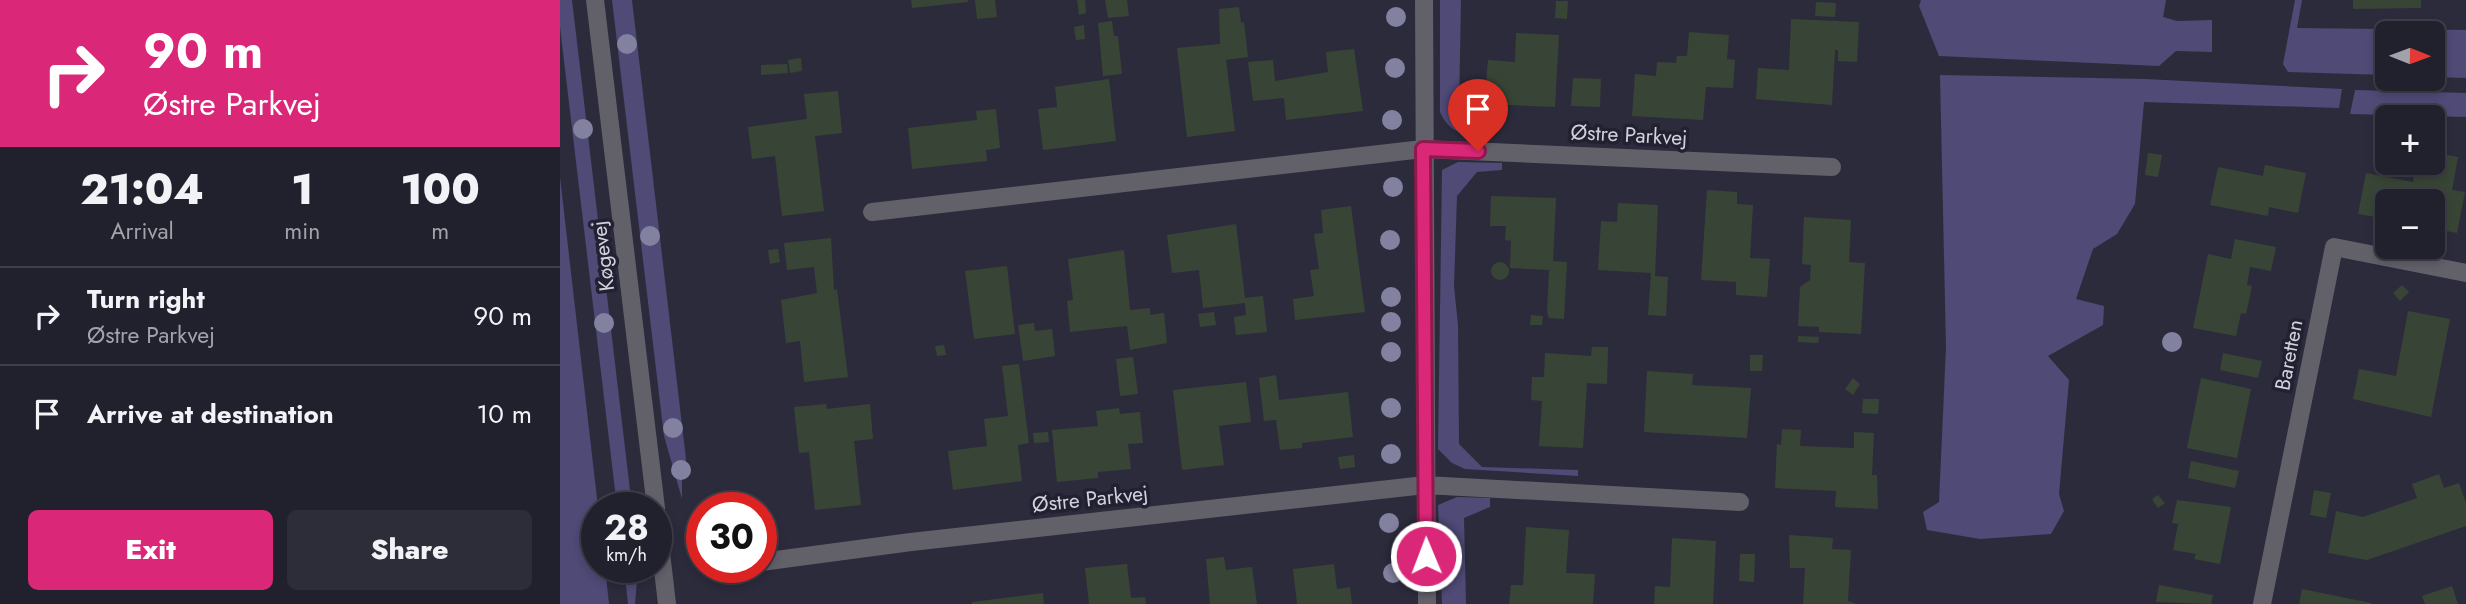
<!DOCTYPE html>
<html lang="en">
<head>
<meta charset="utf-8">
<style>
  :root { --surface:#21202d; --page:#2d2d39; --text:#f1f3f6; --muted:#a2a3aa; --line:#3e3e49; --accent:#db2777 }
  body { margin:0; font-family:Jost,sans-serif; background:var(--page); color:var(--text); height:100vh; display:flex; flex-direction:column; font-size:26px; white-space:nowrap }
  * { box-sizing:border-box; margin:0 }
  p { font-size:23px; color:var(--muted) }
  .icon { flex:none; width:38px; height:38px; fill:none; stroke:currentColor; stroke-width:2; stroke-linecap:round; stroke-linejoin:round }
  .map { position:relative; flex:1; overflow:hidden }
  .side { display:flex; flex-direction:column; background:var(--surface); width:560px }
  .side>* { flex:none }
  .guide { background:#db2777; color:#fff; overflow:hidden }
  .needle { width:46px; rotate:91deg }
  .controls { position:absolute; left:1815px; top:21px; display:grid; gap:14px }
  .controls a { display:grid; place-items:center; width:70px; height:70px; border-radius:10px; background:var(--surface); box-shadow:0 4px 10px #0003,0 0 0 2px var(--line); font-size:35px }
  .speed { position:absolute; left:21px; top:492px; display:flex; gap:14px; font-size:35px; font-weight:700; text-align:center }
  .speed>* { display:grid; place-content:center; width:91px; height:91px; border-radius:50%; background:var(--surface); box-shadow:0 4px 10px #0003,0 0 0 2px var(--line); line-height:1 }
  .speed small { font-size:18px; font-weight:400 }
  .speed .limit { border:10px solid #d22; background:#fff; color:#111 }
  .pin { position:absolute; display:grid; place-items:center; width:60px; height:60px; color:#fff; margin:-72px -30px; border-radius:50% 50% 50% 0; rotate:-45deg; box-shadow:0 0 7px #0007 }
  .pin .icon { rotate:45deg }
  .me { position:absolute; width:77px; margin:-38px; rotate:359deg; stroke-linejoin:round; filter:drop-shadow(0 0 5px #0008) }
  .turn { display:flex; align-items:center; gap:24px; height:147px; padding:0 28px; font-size:32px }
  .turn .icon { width:91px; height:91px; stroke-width:2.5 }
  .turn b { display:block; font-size:49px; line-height:60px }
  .eta { display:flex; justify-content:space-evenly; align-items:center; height:119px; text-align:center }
  .eta b { font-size:42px; font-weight:800; line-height:49px }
  .button { display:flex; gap:14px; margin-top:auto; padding:14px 28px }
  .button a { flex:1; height:80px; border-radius:10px; background:var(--accent); color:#fff; font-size:28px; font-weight:800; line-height:80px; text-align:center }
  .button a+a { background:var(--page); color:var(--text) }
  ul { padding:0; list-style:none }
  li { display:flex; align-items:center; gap:21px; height:98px; padding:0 28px; border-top:2px solid var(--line) }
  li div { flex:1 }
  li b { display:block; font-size:26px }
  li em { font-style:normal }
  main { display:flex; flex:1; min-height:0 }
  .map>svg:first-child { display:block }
</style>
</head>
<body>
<main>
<section class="side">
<div class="guide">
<div class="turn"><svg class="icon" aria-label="right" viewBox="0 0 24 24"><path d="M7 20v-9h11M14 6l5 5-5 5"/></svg><div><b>90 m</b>Østre Parkvej</div></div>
</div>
<div class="eta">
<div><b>21:04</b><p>Arrival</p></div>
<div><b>1</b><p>min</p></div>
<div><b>100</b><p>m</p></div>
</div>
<ul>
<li><svg class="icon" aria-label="right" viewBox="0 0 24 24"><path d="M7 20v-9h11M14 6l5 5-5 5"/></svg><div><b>Turn right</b><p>Østre Parkvej</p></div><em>90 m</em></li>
<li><svg class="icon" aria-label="arrive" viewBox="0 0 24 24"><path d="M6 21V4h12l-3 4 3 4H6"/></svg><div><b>Arrive at destination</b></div><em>10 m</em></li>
</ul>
<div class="button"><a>Exit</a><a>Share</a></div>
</section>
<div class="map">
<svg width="1906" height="604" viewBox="0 0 1906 604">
  <rect width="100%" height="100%" fill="#2c2b3c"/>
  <!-- green -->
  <path fill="#4f4a76" d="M0 0H12L72 507H57L0 27Z
    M52 0H72L126 459 122 477V499L104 436Z
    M880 0H901L899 109 926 134V141C905 135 889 133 880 112Z
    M1361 0H1606L1603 17 1617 21 1652 20V52L1616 51 1599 66 1379 56 1359 6Z
    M1735 0H1742L1737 28 1906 30V78L1873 77 1872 33H1827V75L1728 72 1723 64Z
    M1380 75 1585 79 1782 89 1779 108 1584 102 1575 204 1557 234 1533 249 1516 299 1544 306 1543 325 1488 356 1509 380 1499 494 1504 511 1491 534 1420 539 1367 530 1363 512 1379 502 1386 347Z
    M1795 90 1906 93V117L1790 114Z
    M898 162 942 163V170L917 172 897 196 894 286 898 325 899 444 922 467 1018 470V476L905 469 892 463 878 449 882 170Z
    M0 177 38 507 37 567H45L49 604H0Z
    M897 497 930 498V507L904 518 906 604H882L878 505Z
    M64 567H78L75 604H68Z"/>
  <!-- building -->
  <path fill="#384536" d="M351 0H408V2L352 8Z
    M415 0H435L437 17 417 19Z
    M517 0H525L526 13 519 15Z
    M545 0H567L569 16 548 18Z
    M1793 0H1861V8L1793 9Z
    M996 1H1008L1007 19 995 18Z
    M1256 2 1276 3 1275 17 1255 16Z
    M679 7 681 23 684 22 688 57 666 60 675 131 627 137 617 48 660 44 659 9Z
    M1231 19 1299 22 1297 62 1278 61V50H1275L1272 105 1196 99 1198 68 1229 70Z
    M552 21 554 36H558L562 74 543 76 538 23Z
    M524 25 525 39 516 40 514 27Z
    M1129 32 1169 35 1167 59 1175 60 1173 88 1146 87 1143 120 1072 116 1075 74 1096 76 1097 62 1116 63 1117 56H1127Z
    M956 33 999 35 995 107 924 104 928 60 955 62Z
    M794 49 803 111 726 120 724 98 693 101 688 62 713 60 715 81 721 80 768 72 766 52Z
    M241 58 242 71 230 73 228 60Z
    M227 64 228 73 201 75V65Z
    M1013 78 1041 79 1040 107 1011 106Z
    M549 79 556 141 483 150 478 109 497 107 495 87Z
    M278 91 282 133 255 136 264 211 222 216 215 156 192 159 188 127 247 119 244 94Z
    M436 109 440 148 426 150 427 161 352 169 348 128 417 120 416 111Z
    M1872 152 1898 157 1892 190 1905 192 1897 233 1872 228V201H1827V219L1798 214 1806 173 1853 182 1856 163H1872Z
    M1588 153 1602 155 1598 177 1585 175Z
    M1705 165 1746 173 1738 213 1709 207 1708 216 1650 205 1658 167 1703 176Z
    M1147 190 1177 192V204L1193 205 1190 258 1210 259 1207 297 1176 295V282L1141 280Z
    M931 196 996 198 993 261 1007 262 1004 319 989 318 987 312 989 270 950 268 951 241 945 240 946 226H930Z
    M1058 203 1098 205 1095 276 1108 277 1106 316 1088 315 1091 273 1038 270 1041 221 1057 222Z
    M791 206 805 312 735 320 733 299 754 296 750 270 759 269 754 234 763 233 761 210Z
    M1244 217 1291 220 1289 262 1305 263 1301 334 1259 332V327L1238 326 1240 287 1250 280 1251 265 1242 264Z
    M676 224 685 298 703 296 707 332 676 335 674 317 686 315 685 303 643 308 639 270 612 273 607 235Z
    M271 238 274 290 277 289 288 377 244 382 240 341 226 343 221 300 257 293 254 267 227 270 224 243Z
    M1675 239 1716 247 1711 271 1690 267 1687 285 1692 286 1686 314 1681 313 1676 336 1633 328 1648 254 1671 259Z
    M218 249 220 262 210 264 208 250Z
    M564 250 570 310 590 308V315L604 313 607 343 570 350 567 326 510 332 507 301 513 300 508 259Z
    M931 271a9 9 0 1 1 18 0a9 9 0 1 1-18 0Z
    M447 266 455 334 414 339 405 271Z
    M1842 285 1849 292 1840 301 1833 293Z
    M1848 311 1890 319 1871 417 1793 399 1799 369 1836 376Z
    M654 312 656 325 640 327 638 314Z
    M971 315 983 316 982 325H970Z
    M474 323 475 331 492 329 495 356 463 361 458 325Z
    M1238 336 1259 337 1258 343 1238 342Z
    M384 345 386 355 377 356 375 346Z
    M1032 347H1048L1047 384 1027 383 1023 448 979 446 982 401 971 400 972 377H984L985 353 1031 356Z
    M1663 353 1702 361 1698 378 1660 370Z
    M1190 355H1203L1202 371H1190Z
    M573 357 578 394 560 396 556 359Z
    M459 364 469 443 458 445 462 481 393 490 388 451 427 446 424 419 448 416 442 366Z
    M1087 371 1133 374 1132 385 1191 388 1187 438 1084 432Z
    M716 375 719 400 788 392 793 437 742 443V448L720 450 716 420 704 421 699 378Z
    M1293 378 1300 384 1293 395 1285 389Z
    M1641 378 1691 389 1677 458 1627 448Z
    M686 382 691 422 659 426 664 465 622 470 613 390Z
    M1303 399H1319L1318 414 1302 413Z
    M266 404 267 409 310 404 313 439 294 441 301 505 255 510 249 452 239 453 234 407Z
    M559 408 560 414 580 412 583 443 568 444 571 469 538 472V478L497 482 492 430 538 426 536 411Z
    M1222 429 1241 430 1240 446 1294 448V432L1314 433 1312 475H1317L1318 509 1275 507 1276 491 1215 488 1217 444 1221 445Z
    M488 432 489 442 474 443 473 433Z
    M794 455 795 467 780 469 778 457Z
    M1631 461 1679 471 1675 488 1628 478Z
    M1879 474 1884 488 1899 483 1906 503V526L1807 560 1768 553 1776 511 1803 517 1857 498 1852 484Z
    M1754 490 1771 493 1766 518 1750 515Z
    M1598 495 1605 503 1598 508 1592 499Z
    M1617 500 1671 507 1660 564 1634 559 1636 554 1613 550 1618 524 1612 523Z
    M966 527 1009 530 1006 573 1035 574 1033 604H949L951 585H963Z
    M1229 535 1273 538 1272 549 1291 550 1288 601 1297 604H1243L1245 568H1230Z
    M1112 538 1156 541 1153 604H1094L1095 586 1110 587Z
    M1180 554H1195L1194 582 1179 581Z
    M664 557 666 570 692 567 697 604H650L646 559Z
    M567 564 571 598 585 597 586 604H529L525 568Z
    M774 564 777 589 790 587 792 604H737L733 569Z
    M1599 585 1653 595 1651 604 1596 602Z
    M1892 586 1898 604H1865L1862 596Z
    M1742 589 1811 603V604H1739Z
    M483 593 484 604H412V602Z"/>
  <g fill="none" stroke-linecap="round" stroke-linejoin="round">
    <!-- minor -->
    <path stroke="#62616a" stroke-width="18" d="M864 0 867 604
      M312 212 863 149 1272 167
      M201 562 351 542 865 485 1180 502
      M1702 604 1774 247 1906 273"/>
    <!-- tertiary -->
    <path stroke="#62616a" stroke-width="18" d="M35 0 96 508
      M96 510 107 604"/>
  </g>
  <!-- trees -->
  <g fill="#82819f">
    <circle cx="836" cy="17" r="10"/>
    <circle cx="67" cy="44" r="10"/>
    <circle cx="835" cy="68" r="10"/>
    <circle cx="832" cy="120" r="10"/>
    <circle cx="23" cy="129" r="10"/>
    <circle cx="833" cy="187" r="10"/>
    <circle cx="90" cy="236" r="10"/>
    <circle cx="830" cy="240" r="10"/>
    <circle cx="831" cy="297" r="10"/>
    <circle cx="831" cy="322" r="10"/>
    <circle cx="44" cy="323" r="10"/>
    <circle cx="1612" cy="342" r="10"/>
    <circle cx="831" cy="352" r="10"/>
    <circle cx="831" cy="408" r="10"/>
    <circle cx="113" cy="428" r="10"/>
    <circle cx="831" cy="454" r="10"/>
    <circle cx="121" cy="470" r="10"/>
    <circle cx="829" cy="523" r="10"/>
    <circle cx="833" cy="573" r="10"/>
  </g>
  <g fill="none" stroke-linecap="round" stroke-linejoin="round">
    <defs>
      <path id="route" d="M866 556 863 149 918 151"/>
    </defs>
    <!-- route casing -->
    <use href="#route" stroke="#8e194d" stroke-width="18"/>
    <!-- route -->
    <use href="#route" stroke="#db2777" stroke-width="12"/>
  </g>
  <g text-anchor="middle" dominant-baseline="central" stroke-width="7" stroke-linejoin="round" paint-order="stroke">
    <!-- street labels -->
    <g font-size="21" fill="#d2d2dd" stroke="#222132">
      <text transform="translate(1069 135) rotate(3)">Østre Parkvej</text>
      <text transform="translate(43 256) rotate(-97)">Køgevej</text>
      <text transform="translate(1729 355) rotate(-79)">Baretten</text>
      <text transform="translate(530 499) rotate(-6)">Østre Parkvej</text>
    </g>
  </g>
</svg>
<div class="controls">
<a><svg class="needle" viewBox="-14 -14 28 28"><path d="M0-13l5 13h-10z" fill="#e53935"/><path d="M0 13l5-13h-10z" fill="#a2a3aa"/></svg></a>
<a>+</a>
<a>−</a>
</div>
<div class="speed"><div>28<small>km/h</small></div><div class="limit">30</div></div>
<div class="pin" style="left:918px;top:151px;background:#d93025"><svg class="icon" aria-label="arrive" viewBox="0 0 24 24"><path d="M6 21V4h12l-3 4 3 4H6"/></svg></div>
<svg class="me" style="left:866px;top:556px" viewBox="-20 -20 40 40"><circle r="17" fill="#db2777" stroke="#fff" stroke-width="3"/><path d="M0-11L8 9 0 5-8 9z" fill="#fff"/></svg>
</div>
</main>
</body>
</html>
